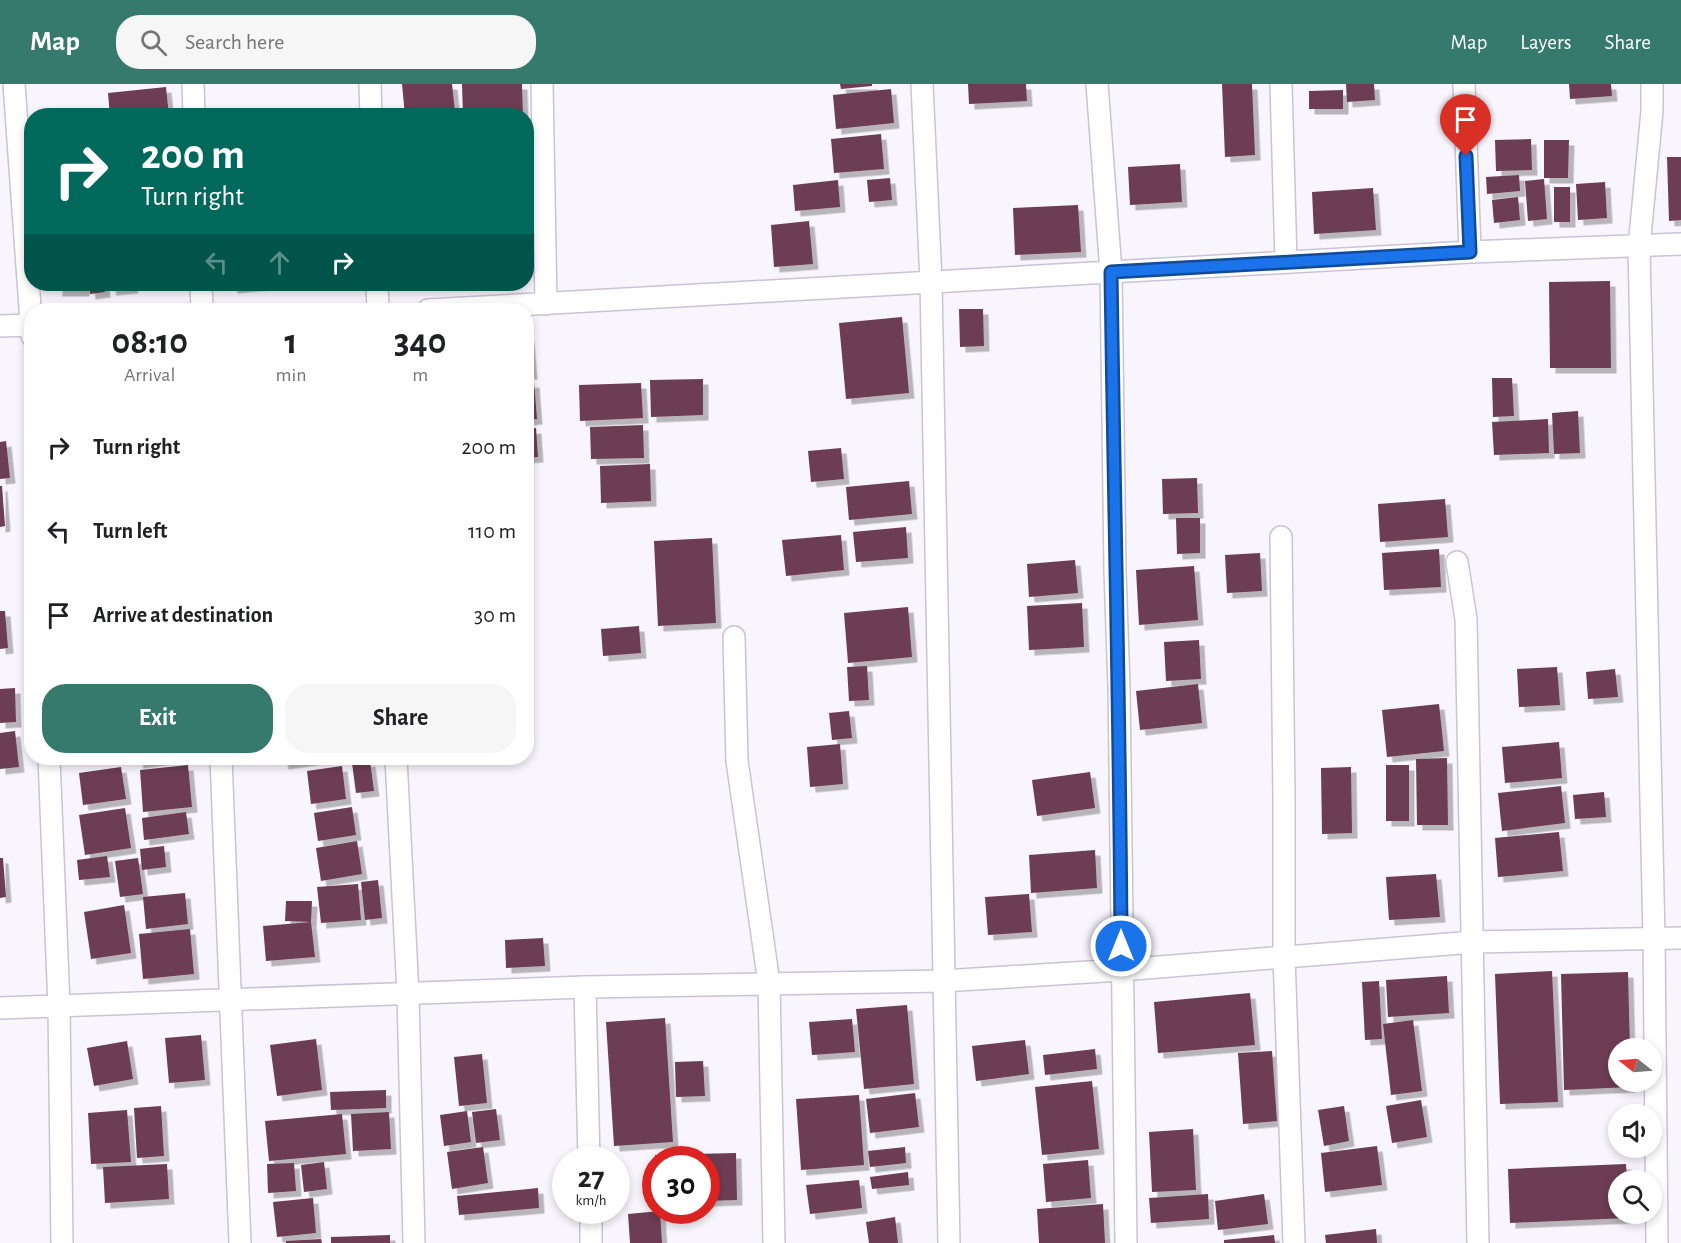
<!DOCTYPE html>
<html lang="en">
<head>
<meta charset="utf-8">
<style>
  :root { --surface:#fff; --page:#f6f6f6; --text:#202124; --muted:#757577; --accent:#357a6d }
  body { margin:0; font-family:"Alegreya Sans",sans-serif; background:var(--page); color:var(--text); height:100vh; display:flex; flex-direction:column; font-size:22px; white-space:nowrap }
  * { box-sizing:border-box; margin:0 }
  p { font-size:20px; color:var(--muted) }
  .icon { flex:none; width:33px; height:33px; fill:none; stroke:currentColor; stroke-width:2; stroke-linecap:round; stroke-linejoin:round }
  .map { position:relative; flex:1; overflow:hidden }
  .sheet { position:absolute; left:24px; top:219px; width:510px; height:462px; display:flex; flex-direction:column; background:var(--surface); border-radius:24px; box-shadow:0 3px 9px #0003 }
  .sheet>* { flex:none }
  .banner { position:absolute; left:24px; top:24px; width:510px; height:183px; border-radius:24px; box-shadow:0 3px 9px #0003; background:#00695c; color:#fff; overflow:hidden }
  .needle { width:39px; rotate:287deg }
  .buttons { position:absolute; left:1608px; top:954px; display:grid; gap:12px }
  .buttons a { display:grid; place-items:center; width:54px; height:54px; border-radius:50%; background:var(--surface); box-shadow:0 3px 9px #0003; font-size:30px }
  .speed { position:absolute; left:552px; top:1062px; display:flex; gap:12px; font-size:30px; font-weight:700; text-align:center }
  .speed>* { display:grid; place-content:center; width:78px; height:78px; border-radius:50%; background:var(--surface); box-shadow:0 3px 9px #0003; line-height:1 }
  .speed small { font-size:15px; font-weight:400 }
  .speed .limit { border:9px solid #d22; background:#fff; color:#111 }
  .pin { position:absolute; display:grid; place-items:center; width:51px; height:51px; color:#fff; margin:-62px -26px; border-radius:50% 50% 50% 0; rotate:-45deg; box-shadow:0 0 6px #0007 }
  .pin .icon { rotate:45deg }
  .me { position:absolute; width:66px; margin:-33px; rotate:0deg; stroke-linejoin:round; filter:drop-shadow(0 0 4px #0008) }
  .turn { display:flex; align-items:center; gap:21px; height:126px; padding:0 18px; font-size:27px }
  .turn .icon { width:78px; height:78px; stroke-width:2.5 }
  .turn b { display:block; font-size:42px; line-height:51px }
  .lanes { display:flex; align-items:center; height:57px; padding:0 18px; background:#0003; justify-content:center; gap:30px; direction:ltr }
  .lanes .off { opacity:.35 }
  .eta { display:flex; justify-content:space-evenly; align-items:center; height:102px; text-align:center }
  .eta b { font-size:36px; font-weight:700; line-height:42px }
  .action { display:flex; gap:12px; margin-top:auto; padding:12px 18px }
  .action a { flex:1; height:69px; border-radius:24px; background:var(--accent); color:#fff; font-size:24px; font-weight:700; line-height:69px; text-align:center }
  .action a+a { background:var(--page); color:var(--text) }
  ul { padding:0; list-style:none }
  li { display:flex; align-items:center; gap:18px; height:84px; padding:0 18px }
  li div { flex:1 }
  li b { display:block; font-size:22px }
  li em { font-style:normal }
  header { display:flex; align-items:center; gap:36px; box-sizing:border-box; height:84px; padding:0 30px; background:var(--accent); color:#fff }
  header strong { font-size:28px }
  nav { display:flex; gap:33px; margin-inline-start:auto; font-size:21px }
  .search { width:420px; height:54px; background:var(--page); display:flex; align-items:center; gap:15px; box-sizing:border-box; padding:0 21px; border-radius:24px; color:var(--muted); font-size:22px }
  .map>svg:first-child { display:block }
</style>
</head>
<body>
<header>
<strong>Map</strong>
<div class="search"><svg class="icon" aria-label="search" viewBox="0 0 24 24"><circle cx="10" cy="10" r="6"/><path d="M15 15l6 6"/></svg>Search here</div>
<nav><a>Map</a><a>Layers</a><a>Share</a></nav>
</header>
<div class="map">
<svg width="1681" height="1159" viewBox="0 0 1681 1159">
  <defs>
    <filter id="shadow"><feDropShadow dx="5.5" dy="5.5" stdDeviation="0" flood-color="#0004"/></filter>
  </defs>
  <rect width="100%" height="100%" fill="#f9f5fd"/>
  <!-- building -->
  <path fill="#6d3c52" filter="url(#shadow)" d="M402 0H452L455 27 405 32Z
    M462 0H522L523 32H463Z
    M840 0H872V2L841 5Z
    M968 0H1026L1027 17 969 20Z
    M1222 0H1252L1255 71 1225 73Z
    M1346 0H1374L1375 16 1347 18Z
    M1569 0H1611L1612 12 1570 15Z
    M166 3 169 32H110L108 9Z
    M891 5 894 39 836 45 833 11Z
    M1343 6V25H1309V7Z
    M881 50 884 85 834 89 831 55Z
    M1531 55 1532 86 1496 87 1495 56Z
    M1544 56H1569L1568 94H1544Z
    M1667 73H1681V136L1669 137Z
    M1180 80 1182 118 1130 121 1128 83Z
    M1519 91 1520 107 1487 110 1486 93Z
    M890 94 892 116 869 118 867 96Z
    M1544 95 1547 135 1528 137 1525 97Z
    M838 96 840 123 795 127 793 101Z
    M1605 98 1607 134 1578 136 1576 100Z
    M1554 103H1570V138H1554Z
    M1373 104 1376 146 1314 150 1312 108Z
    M1518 113 1520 136 1494 139 1492 116Z
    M1078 121 1081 168 1015 171 1013 124Z
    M809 137 813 180 774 183 771 141Z
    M1610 197 1611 284H1550L1549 198Z
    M57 200H84V207H57Z
    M89 200H104L105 208 90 210Z
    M110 200H132L133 204 111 206Z
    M232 200H264V201L232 204Z
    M959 225H983L984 262 960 263Z
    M902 233 909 309 846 315 839 239Z
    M526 253H529L532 290H526Z
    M1492 294H1512L1514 332 1493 333Z
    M703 295V331L651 333 650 296Z
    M534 298 537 335 526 336V299Z
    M641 299 643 334 580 337 579 301Z
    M1578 327 1580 369 1554 370 1552 329Z
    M1548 335 1549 369 1494 371 1492 338Z
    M643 341 644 374 591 375 590 343Z
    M536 344 538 373 526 374V345Z
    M6 357 10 394 0 395V358Z
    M841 364 844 395 811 398 808 367Z
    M650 380 651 417 601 419 600 382Z
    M1197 394 1198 429 1163 430 1162 395Z
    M909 397 912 430 849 436 846 403Z
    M0 402H2L5 442 0 443Z
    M1445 415 1448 453 1380 458 1378 420Z
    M1176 434H1200V469L1177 470Z
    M906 443 908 474 856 478 853 448Z
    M841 451 844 486 786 492 782 456Z
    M712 454 716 539 658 542 654 457Z
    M1439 465 1441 503 1384 506 1382 469Z
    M1260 469 1262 507 1227 509 1225 471Z
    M1075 476 1078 509 1029 513 1027 480Z
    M1194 482 1198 536 1139 541 1136 486Z
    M1082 519 1084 563 1029 566 1027 522Z
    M908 523 912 573 848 579 844 529Z
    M0 527H5L8 564 0 565Z
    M639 542 641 569 603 572 601 545Z
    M1199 556 1201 595 1166 597 1164 558Z
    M867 582 869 616 849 617 847 583Z
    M1557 583 1560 621 1519 623 1517 585Z
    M1615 585 1618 613 1588 615 1586 588Z
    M1198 600 1202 639 1140 646 1136 607Z
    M15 604 16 638 0 639V605Z
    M1439 620 1444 667 1387 673 1382 626Z
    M849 627 852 654 832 656 829 629Z
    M15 647 19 683 0 685V649Z
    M1559 658 1562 694 1505 699 1502 663Z
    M840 660 843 700 810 703 807 663Z
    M137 674H170V675L138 679Z
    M282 674H319V675L283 680Z
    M1447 674 1448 741H1417L1416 675Z
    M370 677 374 707 356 709 352 679Z
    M188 681 192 723 143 728 140 686Z
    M1386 681H1409V737H1386Z
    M342 682 346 715 311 720 307 687Z
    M121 683 126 715 83 721 79 689Z
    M1351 683 1352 749 1322 750 1321 684Z
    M1090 688 1095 724 1037 732 1032 696Z
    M1561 702 1565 739 1502 747 1498 709Z
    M1604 708 1606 733 1575 735 1573 711Z
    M352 723 356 751 318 757 314 729Z
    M125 724 131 764 85 771 79 731Z
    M186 728 189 750 144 756 142 734Z
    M1559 748 1563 787 1498 793 1495 754Z
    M357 757 362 790 321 797 316 764Z
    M164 762 166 783 142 786 140 765Z
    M1095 766 1097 804 1031 809 1029 771Z
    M107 772 110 793 79 796 77 776Z
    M0 774H3L6 813 0 814Z
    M138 774 143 810 120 813 115 777Z
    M1436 790 1440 833 1389 836 1386 793Z
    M378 796 382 834 365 836 361 798Z
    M358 800 361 836 321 839 317 803Z
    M185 809 188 840 146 845 143 813Z
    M1029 810 1032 848 988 851 985 813Z
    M286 817H312L311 838 315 873 266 877 263 842 311 838 285 837Z
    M124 821 131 869 91 875 84 828Z
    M190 845 194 890 143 895 139 850Z
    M543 854 545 882 506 884 505 856Z
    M1552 887 1558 1018 1500 1020 1495 890Z
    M1628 888 1630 964H1618V998H1631V1003L1564 1006 1561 890Z
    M1447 892 1449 929 1388 933 1386 896Z
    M1379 897 1382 955 1365 956 1362 898Z
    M1250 909 1255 961 1158 969 1154 918Z
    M907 921 914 1000 864 1005 856 925Z
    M665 934 673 1058 614 1062 606 938Z
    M852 935 855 968 812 971 809 938Z
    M1413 936 1422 1007 1391 1011 1383 940Z
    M201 951 205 996 169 999 165 954Z
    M316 955 322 1006 277 1012 270 961Z
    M1025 956 1029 990 976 997 972 962Z
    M127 957 133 995 94 1002 87 964Z
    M1095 965 1097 985 1045 991 1043 971Z
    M1272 967 1277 1037 1243 1040 1238 969Z
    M482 970 487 1019 459 1022 454 973Z
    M703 977 705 1012 676 1013 675 978Z
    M1092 997 1099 1065 1042 1071 1035 1003Z
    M386 1006V1024L331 1026 330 1008Z
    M915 1009 919 1043 870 1049 866 1015Z
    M859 1011 864 1081 801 1086 796 1015Z
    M1421 1016 1427 1053 1392 1059 1386 1022Z
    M161 1022 164 1072 137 1074 134 1024Z
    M1344 1022 1349 1057 1324 1062 1318 1026Z
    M496 1025 500 1056 476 1059 472 1028Z
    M127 1026 131 1078 91 1080 88 1029Z
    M467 1027 471 1058 444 1062 440 1031Z
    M389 1028 391 1065 353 1067 351 1030Z
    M342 1030 346 1070 269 1077 265 1037Z
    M1193 1045 1196 1106 1152 1108 1149 1048Z
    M1377 1062 1382 1101 1325 1108 1321 1069Z
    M483 1063 488 1099 452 1105 447 1068Z
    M905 1063 906 1079 870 1083 868 1067Z
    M736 1069 737 1116 706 1117V1076H655V1071Z
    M1088 1076 1091 1114 1046 1118 1043 1080Z
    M324 1078 327 1105 304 1108 301 1081Z
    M294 1079 296 1107 268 1109 267 1080Z
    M167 1080 169 1115 105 1119 103 1083Z
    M1626 1080 1627 1096H1618V1130H1628V1134L1510 1139 1508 1085Z
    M908 1088 909 1101 872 1105 870 1093Z
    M859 1096 862 1124 810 1130 806 1101Z
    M538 1104 539 1124 459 1131 457 1112Z
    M1208 1110 1209 1135 1151 1139 1149 1114Z
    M1264 1110 1268 1140 1218 1146 1215 1117Z
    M313 1114 316 1149 277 1153 273 1118Z
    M1103 1120 1105 1159H1039L1037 1125Z
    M660 1127 662 1159H630L628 1130Z
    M895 1133 898 1159H869L866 1138Z
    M1376 1145 1377 1159H1326L1325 1151Z
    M390 1151V1159H331V1153Z
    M1274 1151 1275 1159H1224V1156Z
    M321 1155 322 1159H286V1157Z"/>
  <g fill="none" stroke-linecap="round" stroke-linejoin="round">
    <defs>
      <path id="street" d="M14 0 32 252
        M193 0 194 32
        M370 0 371 32
        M542 0 546 220
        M922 0 931 198 949 1159
        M1097 0 1111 188 1115 487 1119 603 1126 1159
        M1281 0 1286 178
        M1464 0 1470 168
        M1652 0V27L1639 163 1654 855 1657 1159
        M201 200 202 226
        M377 200 378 226
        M428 226 1470 168 1681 160
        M0 242 32 241
        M1281 453 1284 714V872L1294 1159
        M1457 478 1466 535 1478 1159
        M734 553 737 677 769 899 774 1159
        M49 674 59 922 62 1159
        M221 674 240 1159
        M396 674 408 910 414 1159
        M585 903 589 1076
        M0 924 585 903 943 897 1121 886 1474 858 1681 854
        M591 1126V1159"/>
    </defs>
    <!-- street casing -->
    <use href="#street" stroke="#cbc2d6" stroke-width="24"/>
    <!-- street -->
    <use href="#street" stroke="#fff" stroke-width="21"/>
  </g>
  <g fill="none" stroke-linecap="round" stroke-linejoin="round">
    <defs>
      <path id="route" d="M1121 862C1120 637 1114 413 1111 188L1470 168 1466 72"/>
    </defs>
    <!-- route casing -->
    <use href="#route" stroke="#114b97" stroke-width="15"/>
    <!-- route -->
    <use href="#route" stroke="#1a73e8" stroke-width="10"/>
  </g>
</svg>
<div class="buttons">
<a><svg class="needle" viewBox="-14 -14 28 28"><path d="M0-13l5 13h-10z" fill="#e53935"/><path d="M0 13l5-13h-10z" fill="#757577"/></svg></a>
<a><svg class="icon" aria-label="sound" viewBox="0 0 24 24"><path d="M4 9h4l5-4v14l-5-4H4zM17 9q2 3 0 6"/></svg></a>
<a><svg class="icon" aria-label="search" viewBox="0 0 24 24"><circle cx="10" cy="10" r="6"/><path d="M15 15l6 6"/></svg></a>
</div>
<div class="speed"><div>27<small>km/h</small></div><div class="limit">30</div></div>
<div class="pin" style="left:1466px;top:72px;background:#d93025"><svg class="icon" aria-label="arrive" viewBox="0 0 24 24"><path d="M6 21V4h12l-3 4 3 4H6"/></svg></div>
<svg class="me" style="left:1121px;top:862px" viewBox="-20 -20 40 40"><circle r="17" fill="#1a73e8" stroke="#fff" stroke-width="3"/><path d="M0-11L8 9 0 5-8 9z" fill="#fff"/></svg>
<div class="banner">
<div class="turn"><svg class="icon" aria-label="right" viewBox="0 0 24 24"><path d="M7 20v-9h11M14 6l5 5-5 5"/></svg><div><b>200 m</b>Turn right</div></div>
<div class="lanes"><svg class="icon off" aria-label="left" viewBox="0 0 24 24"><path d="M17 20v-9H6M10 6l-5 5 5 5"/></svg><svg class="icon off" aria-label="ahead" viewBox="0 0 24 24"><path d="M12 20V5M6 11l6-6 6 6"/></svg><svg class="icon" aria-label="right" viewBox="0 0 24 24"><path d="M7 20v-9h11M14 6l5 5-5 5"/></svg></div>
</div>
<section class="sheet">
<div class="eta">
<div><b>08:10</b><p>Arrival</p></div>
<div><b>1</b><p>min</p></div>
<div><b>340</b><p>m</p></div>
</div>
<ul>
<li><svg class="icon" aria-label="right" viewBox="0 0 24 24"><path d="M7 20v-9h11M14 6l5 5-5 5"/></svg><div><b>Turn right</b></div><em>200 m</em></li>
<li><svg class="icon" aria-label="left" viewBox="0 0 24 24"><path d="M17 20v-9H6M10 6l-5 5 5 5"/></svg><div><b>Turn left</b></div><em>110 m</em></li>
<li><svg class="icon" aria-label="arrive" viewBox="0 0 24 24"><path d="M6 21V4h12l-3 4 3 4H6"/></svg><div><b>Arrive at destination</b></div><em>30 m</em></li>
</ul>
<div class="action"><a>Exit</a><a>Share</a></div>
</section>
</div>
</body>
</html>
